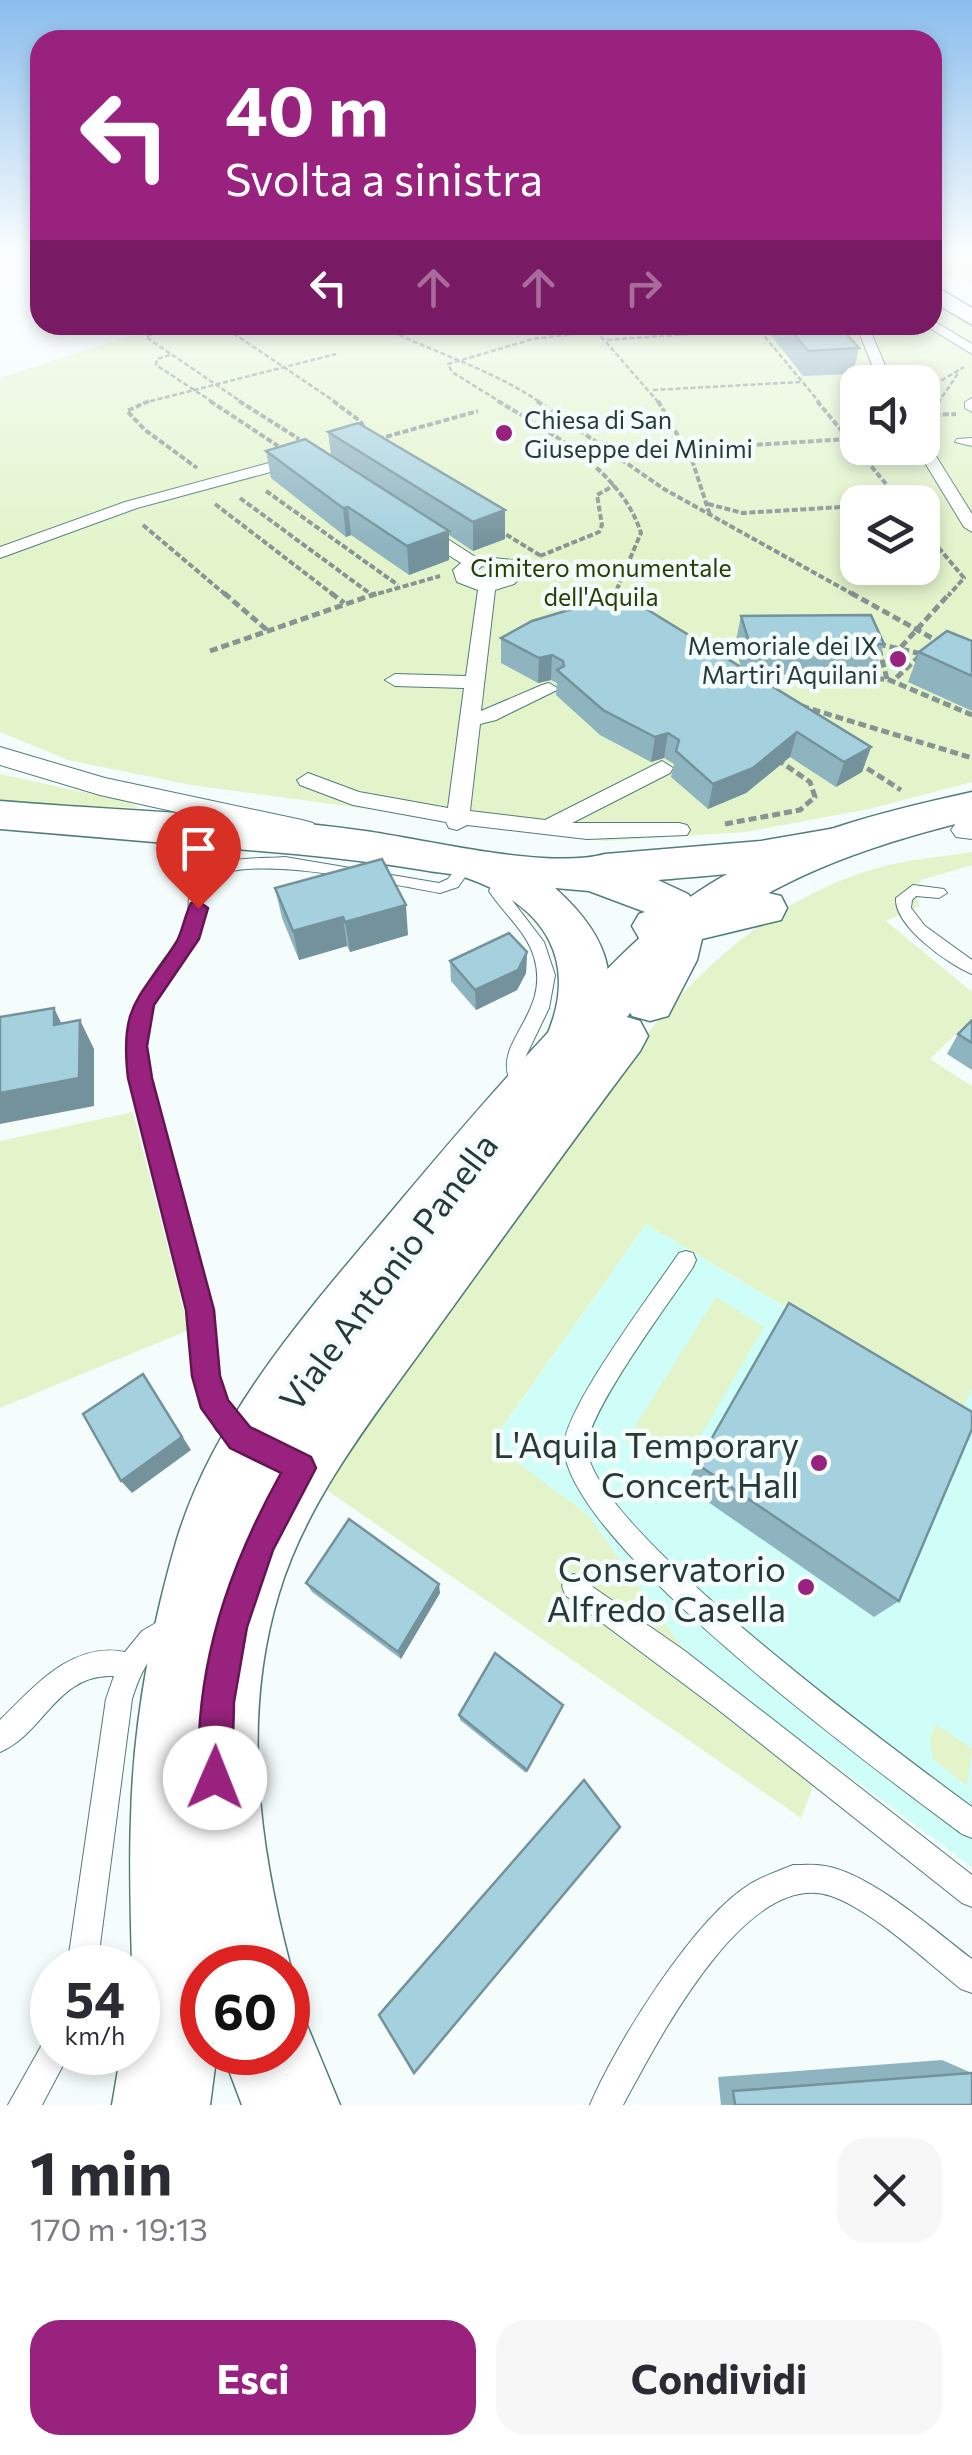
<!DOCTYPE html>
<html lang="it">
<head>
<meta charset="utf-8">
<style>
  :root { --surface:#fff; --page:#f7f7f7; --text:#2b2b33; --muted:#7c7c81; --accent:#98227e }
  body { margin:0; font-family:Commissioner,sans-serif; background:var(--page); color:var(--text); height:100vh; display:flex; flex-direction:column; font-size:38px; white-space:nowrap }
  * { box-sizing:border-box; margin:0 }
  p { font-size:32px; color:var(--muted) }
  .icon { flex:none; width:55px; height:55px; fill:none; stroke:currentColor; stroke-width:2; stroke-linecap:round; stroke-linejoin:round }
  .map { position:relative; height:2105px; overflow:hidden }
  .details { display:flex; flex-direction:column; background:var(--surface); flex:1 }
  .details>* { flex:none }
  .top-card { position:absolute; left:30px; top:30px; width:912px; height:305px; border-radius:30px; box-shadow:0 5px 15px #0003; background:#98227e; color:#fff; overflow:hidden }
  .fabs { position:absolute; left:840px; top:365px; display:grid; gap:20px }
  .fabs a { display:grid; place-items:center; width:100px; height:100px; border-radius:20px; background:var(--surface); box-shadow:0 5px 15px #0003; font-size:50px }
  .speed { position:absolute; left:30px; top:1945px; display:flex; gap:20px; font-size:50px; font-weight:700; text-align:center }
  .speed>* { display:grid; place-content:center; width:130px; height:130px; border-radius:50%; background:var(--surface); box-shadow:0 5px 15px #0003; line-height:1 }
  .speed small { font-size:25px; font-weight:400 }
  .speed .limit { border:15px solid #d22; background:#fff; color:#111 }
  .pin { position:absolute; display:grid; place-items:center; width:85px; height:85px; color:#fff; margin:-102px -42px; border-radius:50% 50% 50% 0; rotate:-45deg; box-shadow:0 0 10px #0007 }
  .pin .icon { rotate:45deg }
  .me { position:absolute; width:110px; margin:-55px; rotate:1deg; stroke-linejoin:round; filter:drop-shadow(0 0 8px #0008) }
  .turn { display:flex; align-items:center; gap:35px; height:210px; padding:0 30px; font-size:45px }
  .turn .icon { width:130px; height:130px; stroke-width:2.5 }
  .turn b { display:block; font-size:70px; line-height:85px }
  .lanes { display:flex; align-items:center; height:95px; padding:0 30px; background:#0003; justify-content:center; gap:50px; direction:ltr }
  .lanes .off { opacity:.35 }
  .round { display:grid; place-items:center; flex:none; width:105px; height:105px; border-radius:30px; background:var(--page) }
  .head { display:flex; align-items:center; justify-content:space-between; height:170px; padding:0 30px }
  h1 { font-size:60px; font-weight:700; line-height:75px }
  .primary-button { display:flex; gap:20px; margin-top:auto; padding:20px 30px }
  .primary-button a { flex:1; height:115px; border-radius:30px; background:var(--accent); color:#fff; font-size:40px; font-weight:700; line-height:115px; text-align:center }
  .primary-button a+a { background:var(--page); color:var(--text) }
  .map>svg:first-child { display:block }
</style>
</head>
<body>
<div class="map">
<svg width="972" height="2105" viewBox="0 0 972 2105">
  <rect width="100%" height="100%" fill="#f4fdfc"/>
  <!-- built -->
  <path fill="#cffdf7" d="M646 1224 782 1305 972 1379V1867L690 1658 588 1515 491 1444Z"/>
  <!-- green -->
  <path fill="#e3f4cb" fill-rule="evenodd" d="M932 253H972V285L933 274Z
    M933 301 972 328V782L869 809 746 832 605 841 191 785 68 760 0 732V378L163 325H932ZM858 382H922V448H858ZM858 502H922V568H858Z
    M0 774 128 802 140 808 0 803Z
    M972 852V865L921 880 915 892 920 906 886 921 972 992V1018L930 1059 972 1086V1388L962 1412 646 1224 491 1443 588 1515 690 1658 824 1758 801 1818 318 1484 641 1041C704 963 781 894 881 867 910 859 942 857 972 852Z
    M133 1112 189 1330 0 1408V1141Z
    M716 1297 764 1327 698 1440 635 1448 626 1441Z
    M936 1724 972 1749 967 1786 933 1759 930 1739Z"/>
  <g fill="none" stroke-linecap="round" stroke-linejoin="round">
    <defs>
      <path id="service" d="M285 857 439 883 448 879 463 859H473L475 863 458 887 440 893C398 886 237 849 209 882 200 893 204 913 201 926 200 934 195 939 190 946 154 997 140 1013 149 1078L210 1310 221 1391 232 1414 254 1434 257 1442 254 1450 246 1453 238 1450 216 1430 199 1392 190 1310 131 1078C125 1027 132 1003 162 962 169 952 180 941 185 930 193 910 182 886 201 872 223 856 259 859 285 857Z
        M503 871 511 876 505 891 544 942 555 975 549 1008 524 1060V1071L535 1084 532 1089 526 1091 509 1078C495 1040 551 1013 534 957 527 932 503 913 489 891L498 872Z
        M913 885 944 889 947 893 939 898 916 896 912 900 911 908 925 926 972 960V974C948 964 894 926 896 898Z
        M686 1251 693 1253 696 1260 693 1267C672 1299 584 1416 587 1449 594 1530 899 1753 972 1807V1838L962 1834C880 1773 569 1545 564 1448 562 1411 655 1289 679 1253Z
        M574 1574 685 1651 972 1875V1907L962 1903 716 1708 565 1595 562 1586 565 1577Z
        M171 1614 180 1618 184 1627C179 1639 169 1640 160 1649 145 1662 138 1680 132 1699L97 1968H67L106 1699 114 1676C57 1673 44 1734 0 1752V1720C34 1687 72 1641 125 1652L142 1631Z
        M793 1865C803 1865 814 1864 825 1866 870 1873 935 1931 972 1959V1993L961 1989C926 1961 872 1910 831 1896 745 1867 656 2045 623 2105H590C615 2045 694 1918 750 1884 763 1876 779 1871 793 1865Z
        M52 2038V2052H70L42 2105H8L44 2041Z"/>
      <path id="pedestrian" d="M932 320 972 344V354L928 327Z
        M856 325H868L892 382H879Z
        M972 398V412L965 408V402Z
        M972 438V446L955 442 957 439Z
        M922 441 929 445 972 514V532L964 527 916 448H922Z
        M306 453 314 458 311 461 137 508 0 558V547L125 502Z
        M412 524H424L474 556 513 560 522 576 514 584 495 590 481 711 542 685 549 683 559 689 496 720 480 724 470 811 545 820 662 761 673 768 670 773 572 823H679L687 825 690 830 687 835 587 839 467 825 457 830 449 828 446 822 353 805 300 785 297 780 308 773 359 792 448 808 464 688 395 686 385 680 395 674 466 676 478 590 457 582 453 570 461 563 412 532ZM482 566 500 568 504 575 488 581 471 576Z"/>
      <path id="minor" d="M0 747 105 778 302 820 313 823 318 830 313 837 302 840 100 795 0 765Z
        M972 819V839L956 837 951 830 956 823Z"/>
      <path id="secondary" d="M932 284 972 308V325L932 301Z
        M0 801C121 811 245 814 365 831 429 840 547 870 605 854L761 841 836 828 852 833 858 843 852 853C789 871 723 874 658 880L688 894 699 906 764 892 781 896 787 908 781 920 702 939 697 960 668 1016 650 1021 632 1016 625 1002 649 960 653 942 639 938 632 926 639 914 645 912 589 891 555 888C613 940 625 987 588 1056L570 1062 552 1056 544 1042C581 963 547 906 467 878 454 873 437 873 423 870 380 863 338 858 295 854 197 846 98 837 0 829Z"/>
      <path id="primary" d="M972 792V820C868 845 763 881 683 953 662 971 645 996 627 1017L640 1021 648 1036 640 1051C570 1144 502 1239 434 1333 376 1414 308 1497 279 1593 241 1717 259 1846 291 1968L288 1975V1968H202V2052H217L210 2105H112L121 2052H138V1968H132C131 1918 129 1868 131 1818 133 1726 151 1628 177 1539 214 1417 305 1314 386 1218 433 1162 480 1106 530 1052 589 989 644 922 720 878 797 833 886 811 972 792Z
        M288 2011 304 2018 340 2105H242L222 2052H288Z"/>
    </defs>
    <!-- service casing -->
    <use href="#service" stroke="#517d78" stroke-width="2"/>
    <!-- pedestrian casing -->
    <use href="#pedestrian" stroke="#517d78" stroke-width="2"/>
    <!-- minor casing -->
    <use href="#minor" stroke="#517d78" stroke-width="2"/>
    <!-- secondary casing -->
    <use href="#secondary" stroke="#517d78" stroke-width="3"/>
    <!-- primary casing -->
    <use href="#primary" stroke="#517d78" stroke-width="3"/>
    <!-- path-far2 -->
    <path stroke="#869593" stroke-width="2.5" stroke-dasharray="5 2.5" stroke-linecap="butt" d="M172 325 146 337 243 403
      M221 325 337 403
      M379 325C433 353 490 368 541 403
      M591 325 659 403
      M755 325 820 403
      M607 340 757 329
      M170 355 157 359 156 365 214 403
      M653 390 800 382
      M922 392 964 367
      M143 403 336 354
      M502 403 452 372 448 364 533 339 597 331
      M938 403 959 372"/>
    <!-- path-far1 -->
    <path stroke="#869593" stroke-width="4" stroke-dasharray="6 2.5" stroke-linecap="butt" d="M149 401 127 411 145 430 197 468
      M210 401 278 446
      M239 401 299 439
      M333 401 360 421 368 433
      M498 401C552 434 621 470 641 533L614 596
      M537 401 664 489 856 596
      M658 401 692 460 710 515
      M817 401 901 502
      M937 404 939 401
      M932 426 923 415 956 414
      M378 439 478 411
      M689 449 848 439
      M266 491 398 585
      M240 498 372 595
      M215 504 335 596
      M708 504 743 513 858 506
      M143 525 227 596
      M922 528 964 578 948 596
      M499 530 541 556
      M540 556 599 532 602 525 597 495 615 485
      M370 596 440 576"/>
    <!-- path -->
    <path stroke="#869593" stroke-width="5" stroke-dasharray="8 4" stroke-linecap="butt" d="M224 593 267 630
      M331 593 344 603
      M851 593 939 642
      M612 601 615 593
      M901 647 950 593
      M210 651 378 593
      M887 679 878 644 922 654 894 680
      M756 680 887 679 972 715
      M801 706 972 758
      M857 762 901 790
      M725 824 800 810 815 797 810 782 778 760"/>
    <!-- service -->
    <use href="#service" fill="#fff" fill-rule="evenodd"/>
    <!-- pedestrian -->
    <use href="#pedestrian" fill="#fff" fill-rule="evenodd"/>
    <!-- minor -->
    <use href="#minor" fill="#fff" fill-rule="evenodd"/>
    <!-- secondary -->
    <use href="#secondary" fill="#fff" fill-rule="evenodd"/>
    <!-- primary -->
    <use href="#primary" fill="#fff" fill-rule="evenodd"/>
  </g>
  <!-- wall -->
  <path fill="#8eb4bf" d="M763 325H838L859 348 853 374 803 376Z
    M328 432 505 539 473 551 449 535V560L409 575 351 535 346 537 271 478 266 451 331 455Z
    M741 616 884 644 874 674 754 675 871 747 862 772 836 787 790 757 746 793 708 809 671 777 674 764 664 758 651 762 600 735 556 695 557 683 551 680 538 683 501 663V638L741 667 735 645Z
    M972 641V711L908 682 919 652Z
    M275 888 408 935 350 952 347 946 299 960 282 918Z
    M527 952 526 973 517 990 476 1010 451 981 450 961Z
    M972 1020V1070L947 1054 958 1034Z
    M697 1464 899 1601 874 1617 685 1486Z
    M306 1583 440 1593 401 1659 312 1592Z
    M563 1705 526 1773 460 1720 459 1715Z
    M584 1780 379 2015 385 2006Z
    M942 2060 972 2073V2105H721L718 2077Z"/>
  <!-- shaded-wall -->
  <path fill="#74929b" d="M348 507 351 535 346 537 343 508Z
    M505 510V539L473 551V522Z
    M449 531V560L409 575 407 546Z
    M552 655 551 680 538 683 539 658Z
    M797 732 790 757 746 793 708 809 713 784Z
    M668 733 664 758 651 762 655 737Z
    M871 747 862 772 836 787 844 762Z
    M406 905 408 935 350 952 345 922Z
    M343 917 347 946 299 960 293 931Z
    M527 952 526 973 517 990 476 1010 475 990Z
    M54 1008 68 1037 54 1025Z
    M80 1020 94 1049V1106L0 1124V1093Z
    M143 1374 191 1450 132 1493 121 1481Z
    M439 1584 440 1593 401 1659 398 1652Z"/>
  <!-- building -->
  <path fill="#a5d1de" stroke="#74929b" stroke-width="2.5" d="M787 325H838L859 348 808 351Z
    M358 423 505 510 473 522 328 432Z
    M305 439 449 531 407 546 348 507 343 508 266 451Z
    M622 594 871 747 844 762 797 732 753 768 713 784 676 751 679 740 668 733 655 737 603 710 557 670 564 666 563 661 552 655 539 658 501 638 532 621Z
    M871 615 884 644 750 645 741 616Z
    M947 631 972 641V676L919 652Z
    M382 859 406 905 345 922 343 917 293 931 275 888Z
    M509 933 527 952 518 970 475 990 450 961Z
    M54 1008V1025L80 1020 79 1078 0 1093V1017Z
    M972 1020V1043L958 1034Z
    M789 1303 972 1412V1429L899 1601 697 1464Z
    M143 1374 182 1437 121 1481 83 1414Z
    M349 1519 439 1584 398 1652 306 1583Z
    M495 1653 563 1705 527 1770 459 1715Z
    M584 1780 620 1827 414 2073 379 2015Z
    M972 2073V2105H735L733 2091Z"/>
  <!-- sky -->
  <linearGradient id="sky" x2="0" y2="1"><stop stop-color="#8abded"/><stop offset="0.46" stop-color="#fafefe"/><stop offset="1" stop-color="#fafefe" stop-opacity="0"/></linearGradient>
  <rect width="972" height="547" fill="url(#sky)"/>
  <!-- route -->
  <path fill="#98227e" stroke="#631652" stroke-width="2.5" d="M198 901 208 908 199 939 154 1005 147 1046 152 1078 214 1310 220 1376 228 1400 250 1427 311 1457 316 1468 273 1550 247 1627 234 1702 232 1778 227 1790 215 1795 202 1790C195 1773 198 1756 199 1737 203 1642 235 1556 281 1473L230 1448 201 1408 192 1376 186 1310 128 1078C119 1002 141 999 177 941 183 929 185 915 191 903Z"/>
  <!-- markers -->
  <g fill="#98227e" stroke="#f4fdfc" stroke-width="4">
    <circle cx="504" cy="433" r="10"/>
    <circle cx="898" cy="659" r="10"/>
    <circle cx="819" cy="1463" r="10"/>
    <circle cx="806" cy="1587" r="10"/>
  </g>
  <g text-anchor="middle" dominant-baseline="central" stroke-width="9" stroke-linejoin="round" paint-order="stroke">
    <!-- far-poi labels -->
    <g font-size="25" fill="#273a37" stroke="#f4fdfc" text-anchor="start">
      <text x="524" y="419">Chiesa di San<tspan x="524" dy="29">Giuseppe dei Minimi</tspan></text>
      <text x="878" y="645" text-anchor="end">Memoriale dei IX<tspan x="878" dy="29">Martiri Aquilani</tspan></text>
    </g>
    <!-- far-park labels -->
    <g font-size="25" fill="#2b3d00" stroke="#f4fdfc">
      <text x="601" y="567">Cimitero monumentale<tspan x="601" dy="29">dell'Aquila</tspan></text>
    </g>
    <!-- near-street labels -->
    <g font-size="35" fill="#273a37" stroke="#f4fdfc">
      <text transform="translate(387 1271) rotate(-53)">Viale Antonio Panella</text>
    </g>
    <!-- near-poi labels -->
    <g font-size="35" fill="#273a37" stroke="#f4fdfc" text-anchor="end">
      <text x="799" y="1443">L'Aquila Temporary<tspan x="799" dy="40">Concert Hall</tspan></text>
      <text x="786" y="1567">Conservatorio<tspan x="786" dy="40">Alfredo Casella</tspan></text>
    </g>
  </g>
</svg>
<div class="fabs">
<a><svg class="icon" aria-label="sound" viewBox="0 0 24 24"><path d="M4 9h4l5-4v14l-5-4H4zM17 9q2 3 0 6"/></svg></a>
<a><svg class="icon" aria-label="layers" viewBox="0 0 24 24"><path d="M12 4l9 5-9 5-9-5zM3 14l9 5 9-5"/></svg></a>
</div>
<div class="speed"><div>54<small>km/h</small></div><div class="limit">60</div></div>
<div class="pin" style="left:198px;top:908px;background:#d93025"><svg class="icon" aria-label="arrive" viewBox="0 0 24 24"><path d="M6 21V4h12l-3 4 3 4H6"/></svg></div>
<svg class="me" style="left:215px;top:1778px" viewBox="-20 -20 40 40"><circle r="19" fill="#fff"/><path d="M0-13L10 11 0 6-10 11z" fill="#98227e"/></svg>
<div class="top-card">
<div class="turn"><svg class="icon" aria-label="left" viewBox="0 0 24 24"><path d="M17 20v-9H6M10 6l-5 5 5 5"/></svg><div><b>40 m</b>Svolta a sinistra</div></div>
<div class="lanes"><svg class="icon" aria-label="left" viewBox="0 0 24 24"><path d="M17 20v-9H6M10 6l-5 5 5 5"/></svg><svg class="icon off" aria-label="ahead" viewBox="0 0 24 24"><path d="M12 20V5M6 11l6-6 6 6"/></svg><svg class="icon off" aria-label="ahead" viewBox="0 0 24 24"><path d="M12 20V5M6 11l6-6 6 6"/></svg><svg class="icon off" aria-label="right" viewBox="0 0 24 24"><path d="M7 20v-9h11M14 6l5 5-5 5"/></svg></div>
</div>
</div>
<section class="details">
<div class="head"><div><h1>1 min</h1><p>170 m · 19:13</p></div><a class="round"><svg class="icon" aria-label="close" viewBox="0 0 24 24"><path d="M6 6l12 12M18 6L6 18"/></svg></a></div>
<div class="primary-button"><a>Esci</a><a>Condividi</a></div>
</section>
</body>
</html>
